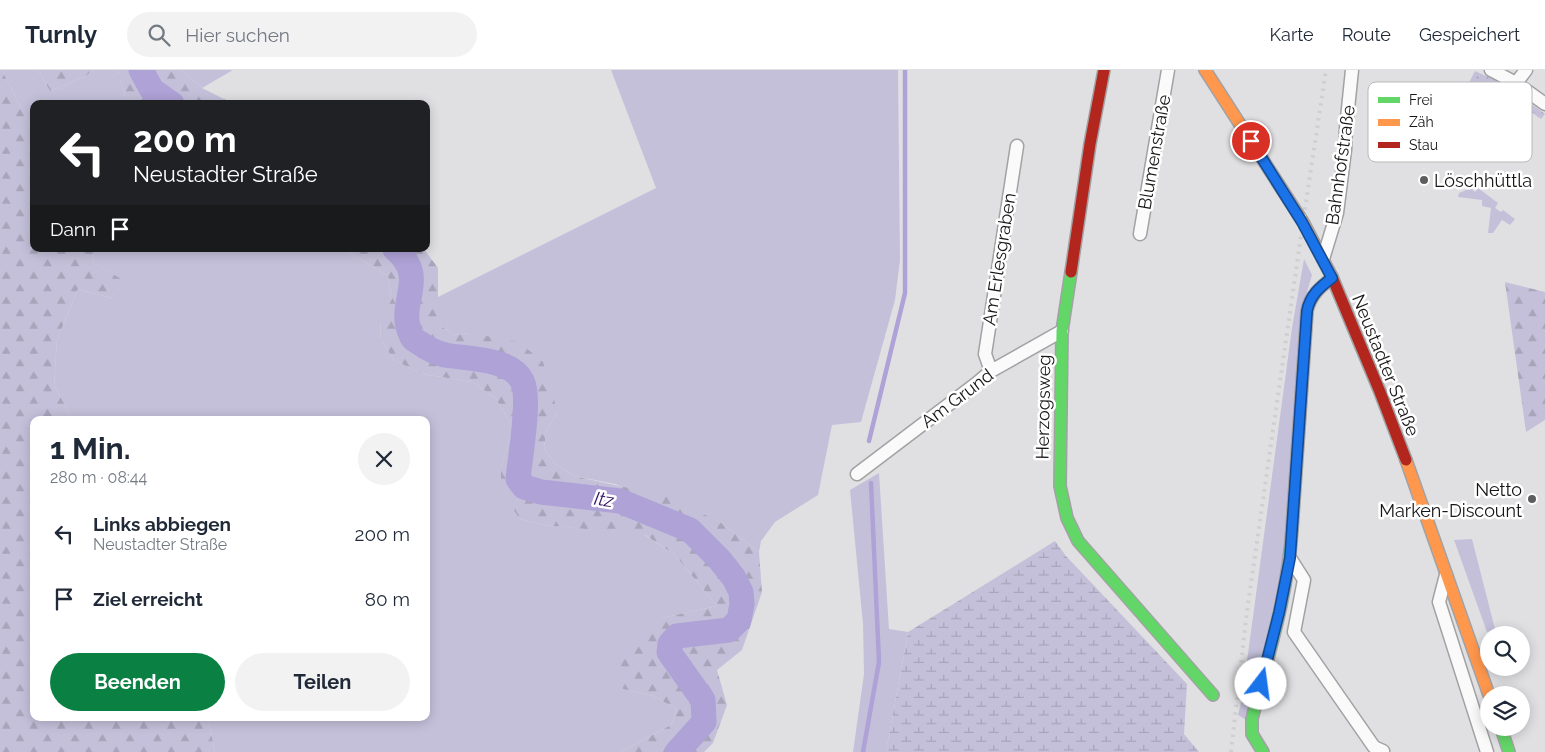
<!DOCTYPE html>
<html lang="de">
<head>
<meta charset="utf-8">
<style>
  :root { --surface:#fff; --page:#f2f2f3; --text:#1f2937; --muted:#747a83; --line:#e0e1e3; --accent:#0b8043 }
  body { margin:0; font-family:Raleway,sans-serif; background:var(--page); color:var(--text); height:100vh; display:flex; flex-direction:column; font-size:19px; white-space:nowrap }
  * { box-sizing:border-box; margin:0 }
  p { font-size:16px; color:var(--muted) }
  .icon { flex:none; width:28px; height:28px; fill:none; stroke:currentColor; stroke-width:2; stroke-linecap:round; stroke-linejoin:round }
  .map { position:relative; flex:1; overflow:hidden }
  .sheet { position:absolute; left:30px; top:346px; width:400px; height:305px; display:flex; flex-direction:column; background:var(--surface); border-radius:10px; box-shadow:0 2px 12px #0003 }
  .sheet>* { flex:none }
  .hud { position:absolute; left:30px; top:30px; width:400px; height:152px; border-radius:10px; box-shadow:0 2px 12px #0003; background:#202124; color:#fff; overflow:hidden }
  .controls { position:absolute; left:1480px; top:556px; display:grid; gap:10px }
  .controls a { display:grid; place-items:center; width:50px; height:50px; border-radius:50%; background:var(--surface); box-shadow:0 2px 12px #0003; font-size:25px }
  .pin { position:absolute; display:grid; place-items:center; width:42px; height:42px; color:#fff; margin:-21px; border:2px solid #fff; border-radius:50%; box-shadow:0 1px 5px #0007 }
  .me { position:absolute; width:55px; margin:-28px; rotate:15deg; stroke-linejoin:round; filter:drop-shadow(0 0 4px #0008) }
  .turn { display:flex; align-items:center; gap:18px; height:105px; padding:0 20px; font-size:22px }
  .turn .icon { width:65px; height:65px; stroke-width:2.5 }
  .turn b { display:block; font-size:35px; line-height:42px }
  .then { display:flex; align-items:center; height:48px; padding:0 20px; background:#0003; gap:10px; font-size:19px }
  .round { display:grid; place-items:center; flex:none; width:52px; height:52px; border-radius:26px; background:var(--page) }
  .overview { display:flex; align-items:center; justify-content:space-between; height:85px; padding:0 20px }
  h1 { font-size:30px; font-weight:700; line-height:38px }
  .primary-button { display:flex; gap:10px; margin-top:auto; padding:10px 20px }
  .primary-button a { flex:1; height:58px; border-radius:30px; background:var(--accent); color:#fff; font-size:20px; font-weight:700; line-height:58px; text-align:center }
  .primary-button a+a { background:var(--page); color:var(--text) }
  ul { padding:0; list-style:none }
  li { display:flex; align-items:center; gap:15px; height:65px; padding:0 20px }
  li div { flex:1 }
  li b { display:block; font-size:19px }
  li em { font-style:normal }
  header { display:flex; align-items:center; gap:30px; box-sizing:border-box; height:70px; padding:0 25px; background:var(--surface); border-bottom:1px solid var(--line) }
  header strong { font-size:24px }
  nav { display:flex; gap:28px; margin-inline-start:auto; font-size:18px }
  .search { width:350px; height:45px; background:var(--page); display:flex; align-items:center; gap:12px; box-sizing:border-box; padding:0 18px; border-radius:28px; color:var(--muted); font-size:19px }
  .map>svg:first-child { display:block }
</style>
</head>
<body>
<header>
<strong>Turnly</strong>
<div class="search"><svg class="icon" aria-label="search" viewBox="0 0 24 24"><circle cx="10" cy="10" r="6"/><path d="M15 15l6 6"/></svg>Hier suchen</div>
<nav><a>Karte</a><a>Route</a><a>Gespeichert</a></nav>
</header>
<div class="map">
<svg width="1545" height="682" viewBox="0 0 1545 682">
  <defs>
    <pattern id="forest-firs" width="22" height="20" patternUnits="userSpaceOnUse" patternTransform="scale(1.25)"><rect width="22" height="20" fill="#c4c0da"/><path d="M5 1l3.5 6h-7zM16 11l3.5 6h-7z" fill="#a8a4ba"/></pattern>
    <pattern id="wetland-marsh" width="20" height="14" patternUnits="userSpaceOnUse" patternTransform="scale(1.25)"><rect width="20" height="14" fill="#c4c0da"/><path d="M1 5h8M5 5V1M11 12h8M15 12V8" fill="none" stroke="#a8a4ba"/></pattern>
    <pattern id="garden-dots" width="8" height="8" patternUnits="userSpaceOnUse" patternTransform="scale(1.25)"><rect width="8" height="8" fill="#c4c0da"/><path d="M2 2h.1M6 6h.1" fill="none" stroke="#a8a4ba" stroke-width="1.8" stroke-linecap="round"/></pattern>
  </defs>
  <rect width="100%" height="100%" fill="#e0e0e3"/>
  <!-- grass -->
  <path fill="#c4c0da" d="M2 0H38L50 21 86 6 94 0H117L125 24 121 34H34V65Z
    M181 0H233L202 18Z
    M611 0H898L900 190 895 230 861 352 832 355 818 425 775 452 761 471 759 482 720 452 615 414 574 406 555 394 544 378 547 358 558 343 470 263 454 265 438 254V227L656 118Z
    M1471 118 1475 122 1478 118 1498 133 1495 138 1501 142 1503 140 1515 149 1510 155 1502 150 1493 163H1488L1491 138 1482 136V130L1458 127 1459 123Z
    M95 179H343L388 206 392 229 380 251 381 270 394 290 422 304 473 312 496 329 513 358 501 397 520 449 544 455 643 464 674 484 717 536 662 548 623 619 653 626 677 639 671 655 620 682H215L208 648H426V350H73L54 315 57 270 78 219 111 228 124 211 92 192Z
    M1304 189 1312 205 1302 239 1285 485 1248 651 1238 645 1242 628 1292 258Z
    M879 403 889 559 908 562 886 682H853L864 604 863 554 850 420Z
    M1472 469 1495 559 1487 562 1454 470Z"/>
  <!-- forest -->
  <path fill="url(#forest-firs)" d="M0 0H2L34 65V179H95L92 192 125 211 111 228 78 219 57 270 54 315 73 350H34V648H208L215 682H0Z
    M38 0H94L86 6 50 21Z
    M117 0H181L202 18 234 34H121L125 24Z
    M343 179H424L438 198V254L454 265 470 263 519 272 543 292 558 343 547 358 544 378 555 394 574 406 665 426 720 452 759 482 762 522 742 580 717 600 727 635 713 673 704 682H620L671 655 677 639 653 626 623 619 614 596 662 548 717 536 674 484 645 465 544 455 520 449 501 422V397L513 358 496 329 473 312 422 304 394 290 381 270 380 250 392 229 388 206Z
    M1505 212 1545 222V350L1526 362Z"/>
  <!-- wetland -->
  <path fill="url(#wetland-marsh)" d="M1055 471 1066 486 1187 614 1184 664 1199 682H886L908 562Z"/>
  <!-- garden -->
  <path fill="url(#garden-dots)" d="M1475 1 1505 15 1500 22 1482 12 1468 35 1461 28Z
    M1512 20 1545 44 1541 49 1517 32 1503 52 1490 48Z"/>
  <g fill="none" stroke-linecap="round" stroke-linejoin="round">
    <!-- stream -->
    <path stroke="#aea2d6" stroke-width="4.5" d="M869 371 905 223V0
      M863 682 879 592 871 413"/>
    <!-- river -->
    <path stroke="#aea2d6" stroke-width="25" d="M141 0 152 20 172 34
      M395 179C431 210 394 233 412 267 414 270 418 272 421 274 428 279 437 283 445 285 467 289 511 288 522 311 531 327 520 388 518 409L524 417 541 422 620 431 690 460 719 489 734 508 741 522 742 534 739 550 729 560 677 566 670 574 669 582 703 630 704 652 677 682"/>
    <defs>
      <path id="street" d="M1491 0 1516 13 1545 34
        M1516 13 1526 0
        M1140 164 1168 0
        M1323 189 1337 143 1345 80 1346 58 1352 0
        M991 301 985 284 1017 76
        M857 404 977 313 991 301 1062 261
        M1290 488 1304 510 1294 562 1374 677 1383 681
        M1446 505 1439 532 1487 682"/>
      <path id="fast" d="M1071 202 1062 261 1060 416 1067 448 1078 471 1213 625
        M1501 658 1509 682
        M1263 682 1252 664V649C1268 586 1288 524 1292 459"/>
      <path id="slow" d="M1205 0 1303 152 1332 207
        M1406 390 1489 625"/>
      <path id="jam" d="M1071 202 1090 74 1104 0
        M1332 207 1380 322 1406 390
        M1292 459 1307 241C1310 226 1320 217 1332 208"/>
    </defs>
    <!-- street casing -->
    <use href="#street" stroke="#a2a2a4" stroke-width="15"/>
    <!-- fast casing -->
    <use href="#fast" stroke="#a2a2a4" stroke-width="14"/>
    <!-- slow casing -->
    <use href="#slow" stroke="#a2a2a4" stroke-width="14"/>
    <!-- jam casing -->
    <use href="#jam" stroke="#a2a2a4" stroke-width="14"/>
    <!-- street -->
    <use href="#street" stroke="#fafafb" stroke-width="12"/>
    <!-- fast -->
    <use href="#fast" stroke="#63d668" stroke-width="11"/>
    <!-- slow -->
    <use href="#slow" stroke="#ff974d" stroke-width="11"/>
    <!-- jam -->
    <use href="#jam" stroke="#b3261e" stroke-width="11"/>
    <!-- rail -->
    <path stroke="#cfcfd0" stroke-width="4" stroke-dasharray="2.5 5" stroke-linecap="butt" d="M1231 682 1247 541 1303 152 1326 0"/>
  </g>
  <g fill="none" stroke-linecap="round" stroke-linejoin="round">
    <defs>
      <path id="route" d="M1251 71 1302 152 1332 208C1320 217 1310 225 1307 241L1290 488 1279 543 1261 614"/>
    </defs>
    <!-- route casing -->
    <use href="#route" stroke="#114b97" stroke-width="12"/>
    <!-- route -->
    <use href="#route" stroke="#1a73e8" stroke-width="9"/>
  </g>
  <!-- markers -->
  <g fill="#5d5d5e" stroke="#fff" stroke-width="2">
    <circle cx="1424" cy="110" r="5"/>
    <circle cx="1532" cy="429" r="5"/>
  </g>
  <g text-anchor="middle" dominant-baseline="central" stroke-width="5" stroke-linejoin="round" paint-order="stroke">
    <!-- street labels -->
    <g font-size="18" fill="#161617" stroke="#fff">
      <text transform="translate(1154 82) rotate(-80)">Blumenstraße</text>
      <text transform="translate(1340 95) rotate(-82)">Bahnhofstraße</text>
      <text transform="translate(999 189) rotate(-81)">Am Erlesgraben</text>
      <text transform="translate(1386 295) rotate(68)">Neustadter Straße</text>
      <text transform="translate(957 328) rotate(-37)">Am Grund</text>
      <text transform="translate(1043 337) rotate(-89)">Herzogsweg</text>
    </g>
    <!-- poi labels -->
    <g font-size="18" fill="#161617" stroke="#fff" text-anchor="start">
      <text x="1434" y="110">Löschhüttla</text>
      <text x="1522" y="419" text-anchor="end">Netto<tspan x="1522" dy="21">Marken-Discount</tspan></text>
    </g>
    <!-- water labels -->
    <g font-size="19" font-style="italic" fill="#321268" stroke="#fff">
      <text transform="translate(604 429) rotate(9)">Itz</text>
    </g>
  </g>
  <!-- legend -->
  <rect x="1368" y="12" width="164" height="80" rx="8" fill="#fff" stroke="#b9b9b9" stroke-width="1"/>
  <rect x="1378" y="27" width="22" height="6" fill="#63d668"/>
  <rect x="1378" y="49" width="22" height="7" fill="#ff974d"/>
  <rect x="1378" y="72" width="22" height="6" fill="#b3261e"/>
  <g font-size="14" fill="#161617">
    <text x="1409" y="35">Frei</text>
    <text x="1409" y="57">Zäh</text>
    <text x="1409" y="80">Stau</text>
  </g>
</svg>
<div class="controls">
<a><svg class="icon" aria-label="search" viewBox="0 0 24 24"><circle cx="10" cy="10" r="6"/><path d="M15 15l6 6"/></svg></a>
<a><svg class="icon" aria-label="layers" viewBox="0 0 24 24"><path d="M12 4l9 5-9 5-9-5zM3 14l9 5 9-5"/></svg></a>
</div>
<div class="pin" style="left:1251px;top:71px;background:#d93025"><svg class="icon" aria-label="arrive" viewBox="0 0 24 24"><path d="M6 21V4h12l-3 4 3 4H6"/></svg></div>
<svg class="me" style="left:1261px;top:614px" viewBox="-20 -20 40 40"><circle r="19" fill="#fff"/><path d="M0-13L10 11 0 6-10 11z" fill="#1a73e8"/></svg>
<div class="hud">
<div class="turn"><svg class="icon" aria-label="left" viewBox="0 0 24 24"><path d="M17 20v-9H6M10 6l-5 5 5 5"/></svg><div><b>200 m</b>Neustadter Straße</div></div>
<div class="then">Dann<svg class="icon" aria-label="arrive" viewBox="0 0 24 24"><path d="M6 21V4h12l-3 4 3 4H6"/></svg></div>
</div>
<section class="sheet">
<div class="overview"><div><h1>1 Min.</h1><p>280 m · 08:44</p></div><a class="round"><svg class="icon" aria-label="close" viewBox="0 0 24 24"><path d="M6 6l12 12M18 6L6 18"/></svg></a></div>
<ul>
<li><svg class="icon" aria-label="left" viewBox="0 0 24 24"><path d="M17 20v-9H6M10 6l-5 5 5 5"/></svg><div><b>Links abbiegen</b><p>Neustadter Straße</p></div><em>200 m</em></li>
<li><svg class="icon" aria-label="arrive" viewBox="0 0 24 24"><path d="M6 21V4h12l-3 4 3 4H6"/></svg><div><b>Ziel erreicht</b></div><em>80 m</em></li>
</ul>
<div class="primary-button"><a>Beenden</a><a>Teilen</a></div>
</section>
</div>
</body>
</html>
